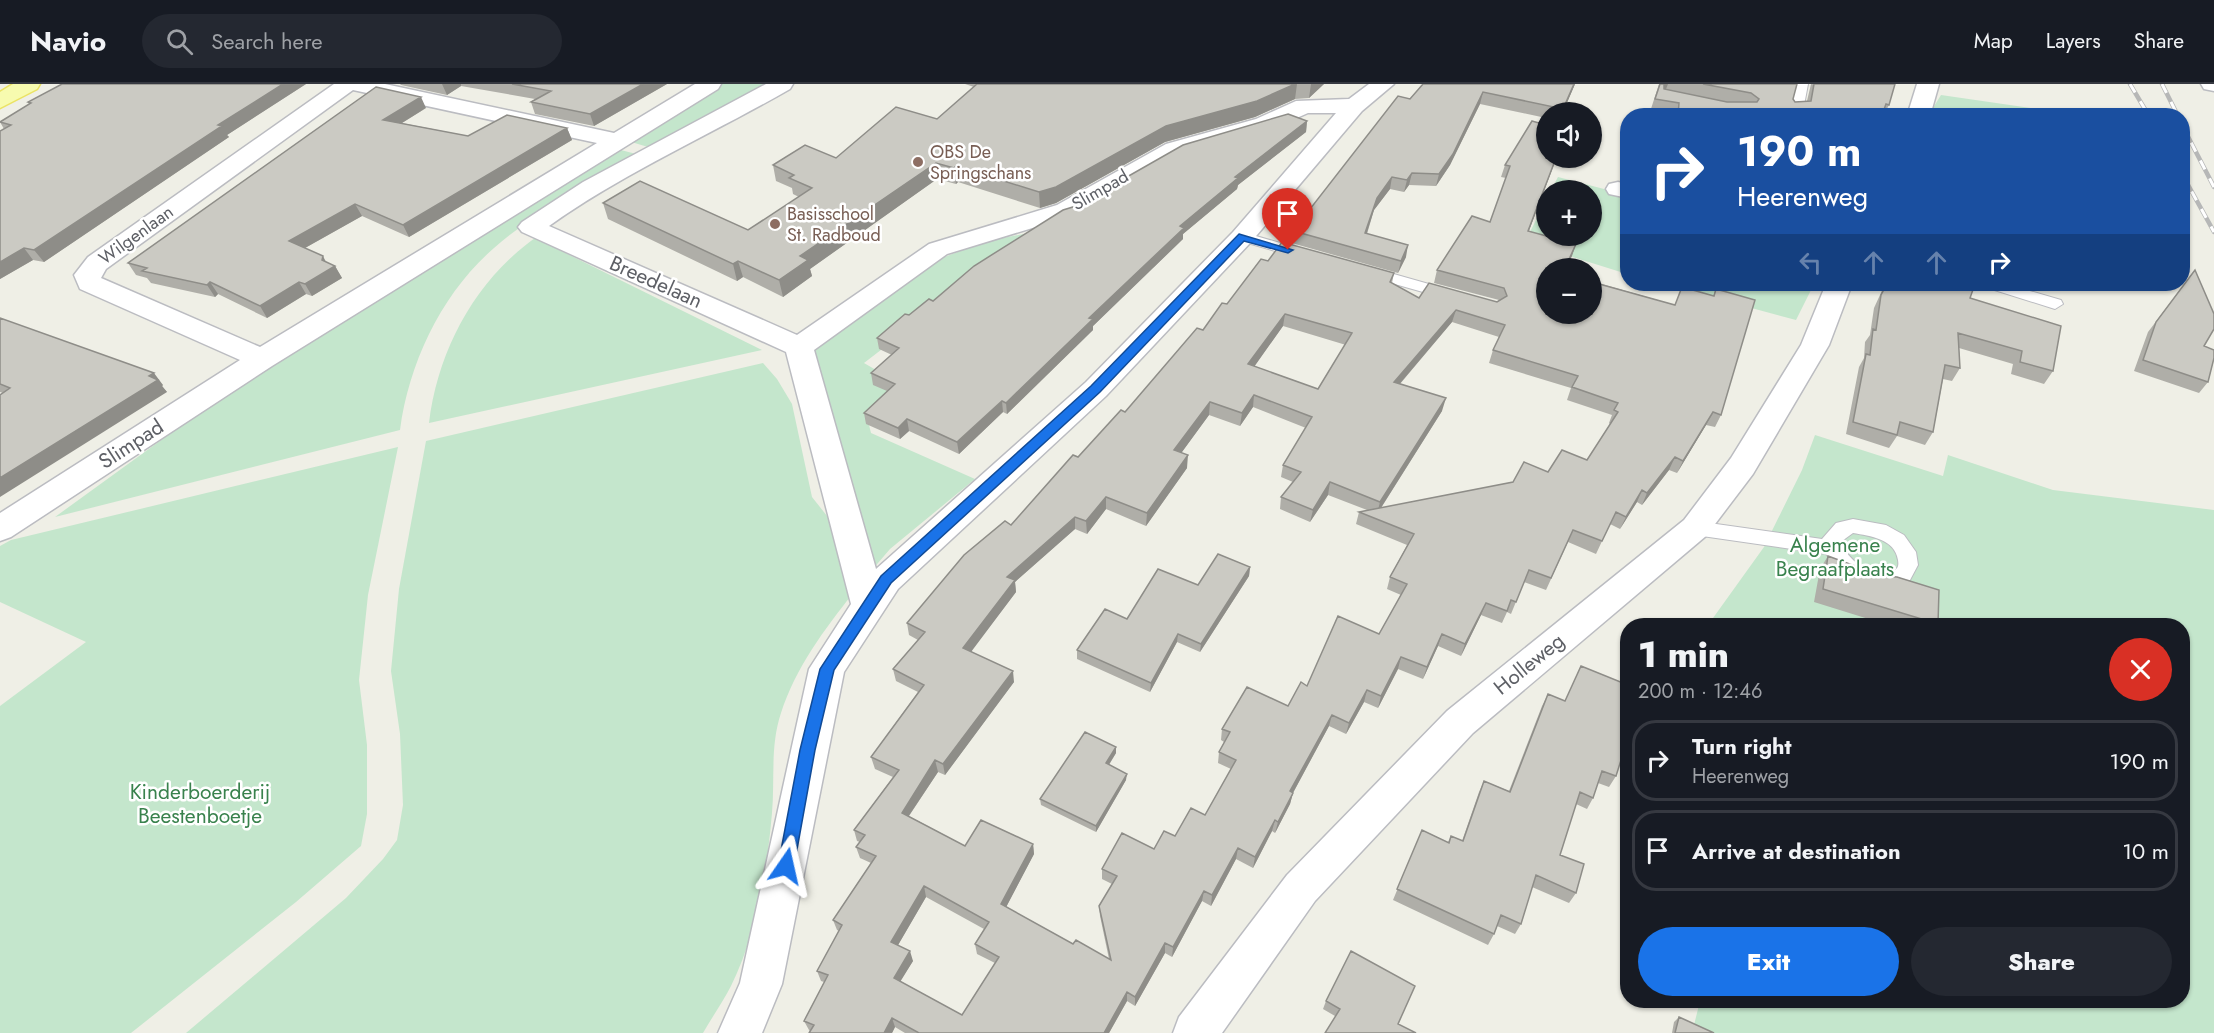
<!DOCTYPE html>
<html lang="en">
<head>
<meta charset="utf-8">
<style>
  :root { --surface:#171b24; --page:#242831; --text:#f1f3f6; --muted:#9ea1a6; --line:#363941; --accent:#1a73e8 }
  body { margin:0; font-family:Jost,sans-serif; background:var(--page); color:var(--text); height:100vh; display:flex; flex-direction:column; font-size:22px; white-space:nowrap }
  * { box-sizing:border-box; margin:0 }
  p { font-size:20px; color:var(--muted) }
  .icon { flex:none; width:33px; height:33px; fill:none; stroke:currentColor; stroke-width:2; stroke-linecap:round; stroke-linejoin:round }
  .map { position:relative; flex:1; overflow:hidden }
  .sheet { position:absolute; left:1620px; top:534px; width:570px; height:390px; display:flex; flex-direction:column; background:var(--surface); border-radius:24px; box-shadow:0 2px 4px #0004 }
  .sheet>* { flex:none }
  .guide { position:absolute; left:1620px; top:24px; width:570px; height:183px; border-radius:24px; box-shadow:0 2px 4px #0004; background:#1a4fa0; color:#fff; overflow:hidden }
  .tools { position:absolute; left:1536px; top:18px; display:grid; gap:12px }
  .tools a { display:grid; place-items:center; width:66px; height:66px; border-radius:50%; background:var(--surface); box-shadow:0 2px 4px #0004; font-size:30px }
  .pin { position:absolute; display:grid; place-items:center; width:51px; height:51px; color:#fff; margin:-62px -26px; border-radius:50% 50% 50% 0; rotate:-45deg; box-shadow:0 0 6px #0007 }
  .pin .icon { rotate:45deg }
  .me { position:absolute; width:66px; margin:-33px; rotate:11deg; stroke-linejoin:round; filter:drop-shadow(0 0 4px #0008) }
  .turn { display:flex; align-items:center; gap:21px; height:126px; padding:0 18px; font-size:27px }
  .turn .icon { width:78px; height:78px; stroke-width:2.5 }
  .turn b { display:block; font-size:42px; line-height:51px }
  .lanes { display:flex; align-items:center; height:57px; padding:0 18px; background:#0003; justify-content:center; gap:30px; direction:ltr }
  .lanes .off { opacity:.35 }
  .round { display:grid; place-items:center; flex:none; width:63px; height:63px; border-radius:32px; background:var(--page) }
  .overview { display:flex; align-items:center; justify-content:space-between; height:102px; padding:0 18px }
  h1 { font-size:36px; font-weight:800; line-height:45px }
  .button { display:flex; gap:12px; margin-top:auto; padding:12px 18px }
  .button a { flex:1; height:69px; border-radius:36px; background:var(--accent); color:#fff; font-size:24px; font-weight:800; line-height:69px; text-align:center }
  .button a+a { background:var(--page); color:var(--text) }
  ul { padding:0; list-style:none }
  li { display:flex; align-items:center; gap:18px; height:81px; margin:0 12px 9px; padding:0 6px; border:3px solid var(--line); border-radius:24px }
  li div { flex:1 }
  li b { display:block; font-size:22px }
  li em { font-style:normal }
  header { display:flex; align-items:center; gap:36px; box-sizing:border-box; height:84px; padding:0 30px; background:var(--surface); border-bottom:2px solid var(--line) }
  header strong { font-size:28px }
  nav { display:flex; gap:33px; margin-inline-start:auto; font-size:21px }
  .search { width:420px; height:54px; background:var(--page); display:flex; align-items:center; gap:15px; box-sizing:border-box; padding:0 21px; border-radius:33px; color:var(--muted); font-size:22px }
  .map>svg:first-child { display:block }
</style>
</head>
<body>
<header>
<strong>Navio</strong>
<div class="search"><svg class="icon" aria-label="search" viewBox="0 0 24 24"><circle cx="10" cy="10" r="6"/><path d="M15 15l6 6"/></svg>Search here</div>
<nav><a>Map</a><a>Layers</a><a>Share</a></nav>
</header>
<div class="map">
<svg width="2214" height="949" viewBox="0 0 2214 949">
  <rect width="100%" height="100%" fill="#efefe6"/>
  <!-- green -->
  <path fill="#c4e6cc" d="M720 0H774L724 29 648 63 628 57Z
    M1941 11 2045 26 2047 31 1928 32Z
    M617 65 640 71C592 100 537 126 494 164 442 209 409 278 400 346L55 433 270 277Z
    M1558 93 1627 111V190L1525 158 1546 116V152H1592V106H1551Z
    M1034 148 864 279 900 300 869 341 871 349 975 395 890 465 872 486 810 261 931 178 987 157Z
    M535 154 762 266 429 339C438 266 475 197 535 154Z
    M1663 200H1814L1796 236Z
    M763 279 777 295 792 320 812 413 831 437 854 508C824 546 796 583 781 629 770 662 775 695 772 729 767 787 757 849 731 902 723 918 712 933 703 949H186L346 814 383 775 397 756 403 721 400 650 391 587 399 505 426 357Z
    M1815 351 1943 392 1948 371 2053 406 2214 426V949H1692L1700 917 2182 916V542L1708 541 1764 463 1802 386Z
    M398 363 368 511 359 596 367 661V730L361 762 296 818 131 949H0V622L86 558 0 518V462L11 456Z"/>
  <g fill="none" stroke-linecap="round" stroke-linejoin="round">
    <defs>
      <path id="service" d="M1796 0H1808L1802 32H1788Z
        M1242 148 1308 167 1311 170 1303 175 1237 156 1234 153 1237 150Z
        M1369 183 1457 208 1459 211 1451 216 1363 191 1361 188 1363 185Z
        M1983 200H2006L2061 216 2063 220 2055 225 1985 203Z
        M1853 435 1886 441 1904 451 1916 468 1918 481 1910 496 1892 504 1874 503 1844 490 1826 470 1695 451 1688 449 1685 444 1688 439 1695 437 1822 455 1836 439ZM1853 449C1870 452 1895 455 1898 476 1899 482 1898 485 1893 487 1875 497 1844 475 1842 457Z"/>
      <path id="minor" d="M334 0H385L614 49 695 0H721L718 5 272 282 11 453 0 457V429L240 276 80 205 74 191 88 173ZM353 6 597 59 260 263 101 194 106 185Z
        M766 0H793L790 5C710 51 625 88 549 142L797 251 929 160 1057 121 1166 60 1256 35 1296 17 1349 15 1369 0H1394L1362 27 1251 158 1106 312 898 505 844 588 782 900 762 949H718L740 899 809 585 851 520 786 268 522 148 518 143 522 138 583 98ZM1308 29H1336L1233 148 1086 298 876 485 814 266 947 170 1075 131 1182 70 1272 45Z
        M1917 0H1939L1930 32H1907Z
        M1618 98 1628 100V114L1609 110 1606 105 1609 100Z
        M1826 200H1852L1829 261 1753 390 1706 452 1473 649 1315 817 1222 949H1173L1179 933 1287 791 1447 627 1684 436 1731 374 1801 261Z"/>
      <path id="tertiary" d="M2201 0H2214V7L2204 5Z"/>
      <path id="primary" d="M13 0H40L37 5 0 24V8Z"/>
    </defs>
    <!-- service casing -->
    <use href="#service" stroke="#bbbcc1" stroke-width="2"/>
    <!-- minor casing -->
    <use href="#minor" stroke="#bbbcc1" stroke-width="3"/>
    <!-- tertiary casing -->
    <use href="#tertiary" stroke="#bbbcc1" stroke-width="3"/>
    <!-- primary casing -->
    <use href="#primary" stroke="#ebe364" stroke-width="3"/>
    <!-- service -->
    <use href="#service" fill="#fff" fill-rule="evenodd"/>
    <!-- minor -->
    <use href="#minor" fill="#fff" fill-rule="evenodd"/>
    <!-- tertiary -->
    <use href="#tertiary" fill="#fff" fill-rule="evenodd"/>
    <!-- primary -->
    <use href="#primary" fill="#f7fbaf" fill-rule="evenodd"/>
    <defs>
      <path id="rail" d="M2130 0 2149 32
        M2162 0 2178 32
        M2182 41 2214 103
        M2182 90 2214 148"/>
    </defs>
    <!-- rail casing -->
    <use href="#rail" stroke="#b6b7b7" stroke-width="4.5"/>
    <!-- rail -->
    <use href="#rail" stroke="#fff" stroke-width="3" stroke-dasharray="10" stroke-linecap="butt"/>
  </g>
  <!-- wall -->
  <path fill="#afaea8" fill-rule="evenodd" d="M62 0H306L227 51 229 53 44 178 33 176 0 195V47L4 45 0 38 29 20 28 18Z
    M400 0H667L594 42 535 30 531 18 535 15 461 2 447 11 401 1Z
    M965 0H1324L1309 14 1295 15 1255 33 1165 58 1056 119 1040 124 958 98 956 100 937 95 810 185 812 192 783 213 743 193 737 197 608 135 603 119 748 146 799 113 793 110 792 104 776 97 773 81 836 74 937 35 974 3Z
    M1423 0H1575L1563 28H1546V34L1480 20 1450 81 1436 102 1409 101 1404 108 1390 105 1374 126 1367 150 1406 173 1398 189 1288 158 1290 146 1307 129Z
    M1659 0H1797L1793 15 1795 18 1807 17 1811 0H1895L1889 21 1883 32 1649 31Z
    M426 24 402 39 468 52 567 44 572 56 409 153 362 132 305 164 326 178 335 182 342 194 312 212 306 210 267 234 218 210 215 213 151 199 147 194 136 191 128 179Z
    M1307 37 1306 48 1238 101 1237 105 1183 150V155L1093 242V246L1007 330 1003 328 959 370 909 347 900 355 866 340 864 329 887 307 873 301 871 289 892 271 879 265 877 254 909 231 933 217 1076 122Z
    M1546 74 1553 83 1529 147 1572 172 1546 184 1675 221 1682 203 1713 212 1716 205 1721 331 1715 343 1706 341 1677 389 1669 386 1642 421 1637 418 1620 445 1610 440 1596 470 1568 458 1546 506 1524 498 1511 530 1507 528 1502 539 1481 531 1461 572 1438 562 1423 595 1398 585 1378 624 1364 618 1346 650 1329 642 1293 709 1290 720 1275 749 1272 747 1253 784 1236 775 1211 822 1202 817 1172 873 1165 869 1135 922 1127 917 1109 949H905L895 943 892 949H809L810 947 809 946 804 937 824 898 821 897 817 887 839 847 837 846 833 836 871 779 860 774 856 763 860 758 857 757 854 746 893 693 875 685 871 673 918 608 896 597 893 585 918 556 909 551 907 539 1011 441 1125 328 1268 177 1394 189 1392 199 1419 214 1497 218 1499 216 1434 199 1437 186 1490 138 1506 94 1501 93 1505 81ZM1452 238 1499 253 1493 266 1489 279 1571 304 1567 316 1612 331 1609 339 1610 340 1587 376 1513 398 1381 424 1442 327 1400 300ZM1283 242 1346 261 1318 305 1254 282ZM1253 323 1306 344 1283 381 1281 393 1293 398 1281 413 1280 425 1310 438 1328 411 1367 426 1359 428 1356 440 1407 461 1390 493 1387 505 1401 511 1379 550 1307 602 1288 622 1222 645 1221 656 1224 658 1219 668 1218 679 1231 685 1205 731 1175 752 1154 765 1102 785V795L1112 800 1099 822 1100 832 1109 875 1073 860 1006 823 1034 770 1033 760 965 762 909 732 938 688 945 691 1014 598 971 567 1016 508 1015 498 1075 445 1087 450 1106 425 1146 442 1187 384 1181 369 1209 331 1240 342ZM926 813 984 845 975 860 977 870 995 879 962 931 900 897 913 877 898 861Z
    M2195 186 2208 298 2199 309 2134 287 2148 248Z
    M1885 200H1975L1970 214 2053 287 2044 300 2011 290 2013 280 1959 264 1960 284 1952 297 1943 295 1933 348 1925 361 1897 352 1889 364 1846 350 1859 283 1864 274 1865 258 1870 251 1874 224Z
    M0 234 163 301 162 302 167 308 3 309 0 308Z
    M1828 472 1938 540 1937 542H1891L1814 518 1820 485Z
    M1250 483 1249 492 1200 568 1177 558 1150 608 1077 575V566L1198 501Z
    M1581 582 1628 601V669L1624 667 1616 692 1609 703 1598 699 1593 714 1587 725 1576 720 1560 771 1576 809 1569 819 1532 803 1521 840 1515 850 1497 842 1494 850 1488 861 1393 816 1422 746 1448 758 1451 752 1462 757 1479 708 1484 697 1509 707 1542 622 1548 610 1565 617Z
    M1116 663V669L1109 681 1126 696 1096 748 1041 721 1040 715Z
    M1326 917 1398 940 1335 932 1323 925Z
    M1679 933 1714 949H1672L1674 938Z"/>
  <!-- shaded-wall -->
  <path fill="#8e8d88" d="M283 0H306L227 51 229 53 44 178 34 166 218 41Z
    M442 0H461V2L447 11Z
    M643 0H667L594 42 590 30Z
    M1295 0H1297L1295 15 1255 33 1165 58 1056 119 1040 124 1039 108 1166 42Z
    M1311 0H1324L1309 14Z
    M1574 0H1575L1563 28H1562Z
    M1661 0H1668L1664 10Z
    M1483 8 1480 20 1450 81 1436 102 1439 90Z
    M421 13 426 24 389 47 383 36Z
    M1307 37 1306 48 1238 101 1237 105 1183 150V155L1093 242V246L1007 330 1006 319 1180 142 1235 93Z
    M567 44 572 56 409 153 403 141Z
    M1556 74 1553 83 1524 159 1528 147Z
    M936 79 937 95 810 185 812 192 783 213 779 196 800 172Z
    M956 82 958 98 956 100 954 84Z
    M1412 89 1409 101 1404 108 1407 96Z
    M1392 93 1390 105 1374 126 1363 161 1365 149 1377 114Z
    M355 120 362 132 296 169 289 157Z
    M1576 160 1572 172 1566 184H1565Z
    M1408 161 1406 173 1398 189 1401 177Z
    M24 164 33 176 0 195V178Z
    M323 172 329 184 335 182 342 194 312 212 305 200 322 176Z
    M738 177 743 193 737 197 733 180Z
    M210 198 218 210 215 213 207 201Z
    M299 198 306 210 267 234 260 222Z
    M1456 226 1452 238 1391 310 1394 298Z
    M1285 230 1283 242 1247 293 1248 280Z
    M154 289 163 301 162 302 167 308 0 413V394Z
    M1254 311 1253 323 1240 342 1242 329Z
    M1446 314 1442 327 1377 430 1380 418Z
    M1002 317 1003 328 959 370 957 358Z
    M1210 318 1209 331 1174 379V366Z
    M1713 328 1706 341 1677 389 1683 377Z
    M907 335 909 347 900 355 898 344Z
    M1188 371 1187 384 1146 442 1147 429Z
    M1675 373 1669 386 1642 421 1647 409Z
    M1330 398 1328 411 1310 438 1313 426Z
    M1642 406 1637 418 1620 445 1626 433Z
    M1106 413V425L1087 450 1086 437Z
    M1075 433V445L1015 498 1016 508 965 576 963 564 1007 493Z
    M1250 483 1249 492 1200 568 1201 560Z
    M1486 519 1481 531 1461 572 1465 560Z
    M1178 550 1177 558 1150 608 1151 599Z
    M1442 550 1438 562 1423 595 1427 583Z
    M1401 573 1398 585 1378 624 1381 612Z
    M1013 587 1014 598 945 691 943 680Z
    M1367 606 1364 618 1346 650 1349 639Z
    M1332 631 1329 642 1288 718 1290 707Z
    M1116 663V669L1106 685V679Z
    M935 676 938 688 904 739 902 729Z
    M1127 690 1126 696 1096 748V742Z
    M1293 709 1290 720 1275 749 1278 738Z
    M1275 736 1272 747 1253 784 1255 773Z
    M1033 760 1034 770 1002 831 1001 820Z
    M1238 764 1236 775 1211 822 1212 811Z
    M924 802 926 813 894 868 891 858Z
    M1204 807 1202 817 1172 873 1173 863Z
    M1165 859V869L1135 922V913Z
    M910 867 913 877 897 903 894 894Z
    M1127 908V917L1109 949H1104Z
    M892 934 895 943 892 949H884Z"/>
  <!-- building -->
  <path fill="#cbcac3" stroke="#8e8d88" stroke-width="1.5" fill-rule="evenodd" d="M62 0H283L218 41 222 42 34 166 24 164 0 178V47L11 41 0 38 31 19 28 18Z
    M512 0H643L590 30 531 18 551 7Z
    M977 0H1295L1257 17 1166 42 1056 103 1039 108 956 82 954 84 936 79 800 172 808 176 779 196 738 177 733 180 603 119 640 97 748 146 812 104 789 94 794 91 773 81 805 61 836 74 896 23 937 35Z
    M1423 0H1574L1563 25 1483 8 1453 70 1439 90 1412 89 1407 96 1392 93 1377 114 1365 149 1408 161 1401 177 1290 146 1303 128 1307 129 1398 12 1410 15Z
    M1660 0H1664V5L1727 18H1757L1759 15 1751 9 1703 0H1797L1793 15 1795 18 1811 17 1814 0H1895L1889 21 1886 20 1882 31 1880 30 1879 32H1678L1679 19 1655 15Z
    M376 3 421 13 383 36 468 52 507 31 567 44 403 141 355 120 289 157 323 172 322 176 335 182 305 200 299 198 260 222 210 198 207 201 142 187 147 184 128 179Z
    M1288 30 1307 37 1235 93 1238 94 1180 142 1184 144 1089 234 1093 235 1006 319 1002 317 957 358 907 335 898 344 864 329 895 300 871 289 899 264 877 254 905 230 909 231 929 215 933 217 974 182 1063 126 1076 122 1183 61Z
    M1532 37 1546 41V74H1556L1528 147 1576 160 1565 184H1546V230H1592V198L1675 221 1682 203 1714 212 1716 205 1755 216 1721 331 1713 328 1683 377 1675 373 1647 409 1642 406 1626 433 1616 428 1602 457 1573 446 1551 494 1529 486 1516 518 1511 516 1507 527 1486 519 1465 560 1442 550 1427 583 1401 573 1381 612 1367 606 1349 639 1332 631 1290 707 1293 709 1278 738 1275 736 1255 773 1238 764 1212 811 1204 807 1173 863 1165 859 1135 913 1127 908 1104 949H919L892 934 884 949H809L814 941 804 937 828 891 817 887 842 841 833 836 876 772 856 763 865 751 854 746 899 686 871 673 924 601 893 585 925 548 907 539 964 471 1005 437 1011 441 1073 371 1078 373 1121 326 1125 328 1197 244 1203 246 1222 219 1227 220 1261 175 1268 177 1282 158 1394 189 1390 198 1419 214 1429 199 1497 218 1507 212 1504 204 1437 186 1472 132 1490 138 1510 82 1505 81ZM1456 226 1505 241 1493 266 1578 292 1572 303 1618 319 1614 326 1618 328 1587 376 1562 366 1548 388 1524 378 1513 398 1359 428 1414 450 1390 493 1407 500 1379 550 1338 532 1307 602 1301 598 1288 622 1247 603 1222 645 1230 648 1219 668 1236 676 1205 731 1191 724 1175 752 1164 747 1154 765 1122 749 1102 785 1117 792 1099 822 1111 876 1076 856 1073 860 1001 820 1033 760 981 736 965 762 902 729 935 676 943 680 1013 587 963 564 1015 496 1007 493 1075 433 1086 437 1106 413 1147 429 1188 371 1174 366 1210 318 1242 329 1254 311 1312 333 1283 381 1301 388 1281 413 1313 426 1330 398 1380 418 1446 314 1394 298ZM1285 230 1352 249 1318 305 1248 280ZM924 802 989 838 975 860 999 873 962 931 894 894 910 867 891 858Z
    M2195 186 2214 230V245L2204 262 2214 266V274L2208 298 2143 276 2156 238Z
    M1887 200H1975L1970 214 2061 242 2053 287 2020 278 2022 267 1958 249 1960 284 1945 281 1933 348 1900 338 1897 351 1853 338 1866 270 1870 271 1873 245 1876 246 1881 211Z
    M0 234 154 289 149 292 158 296 0 394V311L10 304 0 300Z
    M1218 470 1250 483 1201 560 1178 550 1151 599 1077 566 1105 525 1127 535 1158 485 1198 501Z
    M1828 472 1882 492 1897 493 1939 506 1938 540 1823 505Z
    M1581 582 1628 601V654L1616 692 1602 687 1593 714 1580 708 1560 771 1584 780 1576 809 1536 791 1521 840 1501 831 1494 850 1397 805 1422 746 1449 759 1451 752 1463 757 1484 697 1510 708 1548 610 1565 617Z
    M1085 648 1116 663 1106 679 1127 690 1096 742 1040 715Z
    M1351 867 1415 902 1398 940 1416 949H1325L1340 925 1326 917Z
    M1679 933 1714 949H1675Z"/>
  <!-- route -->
  <path fill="#1a73e8" stroke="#114b97" stroke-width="1.5" d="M1239 150 1293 166 1288 169 1244 157 1100 308 891 499 834 586 815 666 794 782 792 788 786 790 780 788 778 782 800 666 820 585 881 492 1091 302Z"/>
  <!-- markers -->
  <g fill="#8d6e63" stroke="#fff" stroke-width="2">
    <circle cx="918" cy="78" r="6"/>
    <circle cx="775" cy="140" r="6"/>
  </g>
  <g text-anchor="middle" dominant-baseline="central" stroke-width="5" stroke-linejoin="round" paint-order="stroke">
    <!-- far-education labels -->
    <g font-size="18" fill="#785e54" stroke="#fff" text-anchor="start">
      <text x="930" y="68">OBS De<tspan x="930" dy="21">Springschans</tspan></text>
      <text x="787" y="130">Basisschool<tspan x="787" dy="21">St. Radboud</tspan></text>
    </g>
    <!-- far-street labels -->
    <g font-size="18" fill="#5e6066" stroke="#fff">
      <text transform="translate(1100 106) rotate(-30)">Slimpad</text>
      <text transform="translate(136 151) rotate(-36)">Wilgenlaan</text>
    </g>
    <!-- street labels -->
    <g font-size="21" fill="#5e6066" stroke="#fff">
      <text transform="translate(656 198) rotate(24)">Breedelaan</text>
      <text transform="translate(131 360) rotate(-33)">Slimpad</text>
      <text transform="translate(1529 580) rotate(-39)">Holleweg</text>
    </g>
    <!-- park labels -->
    <g font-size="21" fill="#39824d" stroke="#fff">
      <text x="1835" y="461">Algemene<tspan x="1835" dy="24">Begraafplaats</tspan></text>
      <text x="200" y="708">Kinderboerderij<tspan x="200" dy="24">Beestenboetje</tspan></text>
    </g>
  </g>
</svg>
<div class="tools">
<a><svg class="icon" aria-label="sound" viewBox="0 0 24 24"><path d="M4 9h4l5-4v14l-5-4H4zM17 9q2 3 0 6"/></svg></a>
<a>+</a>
<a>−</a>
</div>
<div class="pin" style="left:1288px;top:166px;background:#d93025"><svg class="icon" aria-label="arrive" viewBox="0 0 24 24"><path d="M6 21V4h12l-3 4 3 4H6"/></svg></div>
<svg class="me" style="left:786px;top:782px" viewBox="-20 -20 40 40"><path d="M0-17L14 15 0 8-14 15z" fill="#1a73e8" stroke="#fff" stroke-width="4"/></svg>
<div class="guide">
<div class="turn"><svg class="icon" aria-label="right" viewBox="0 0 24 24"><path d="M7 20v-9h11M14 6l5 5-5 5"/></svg><div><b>190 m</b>Heerenweg</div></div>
<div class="lanes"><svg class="icon off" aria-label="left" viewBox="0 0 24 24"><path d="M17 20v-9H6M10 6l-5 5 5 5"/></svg><svg class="icon off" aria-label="ahead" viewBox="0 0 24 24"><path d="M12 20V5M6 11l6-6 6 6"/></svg><svg class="icon off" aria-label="ahead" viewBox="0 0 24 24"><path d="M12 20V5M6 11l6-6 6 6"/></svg><svg class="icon" aria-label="right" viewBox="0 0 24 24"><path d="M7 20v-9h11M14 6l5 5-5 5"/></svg></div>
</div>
<section class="sheet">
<div class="overview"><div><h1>1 min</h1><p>200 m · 12:46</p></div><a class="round" style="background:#d93025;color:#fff"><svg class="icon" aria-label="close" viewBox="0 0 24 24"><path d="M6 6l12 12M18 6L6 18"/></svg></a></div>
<ul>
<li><svg class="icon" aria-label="right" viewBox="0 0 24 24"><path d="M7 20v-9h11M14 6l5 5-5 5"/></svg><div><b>Turn right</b><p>Heerenweg</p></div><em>190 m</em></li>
<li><svg class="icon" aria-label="arrive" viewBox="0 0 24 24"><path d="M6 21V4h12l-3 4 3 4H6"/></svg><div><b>Arrive at destination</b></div><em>10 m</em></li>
</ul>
<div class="button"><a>Exit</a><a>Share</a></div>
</section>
</div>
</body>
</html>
